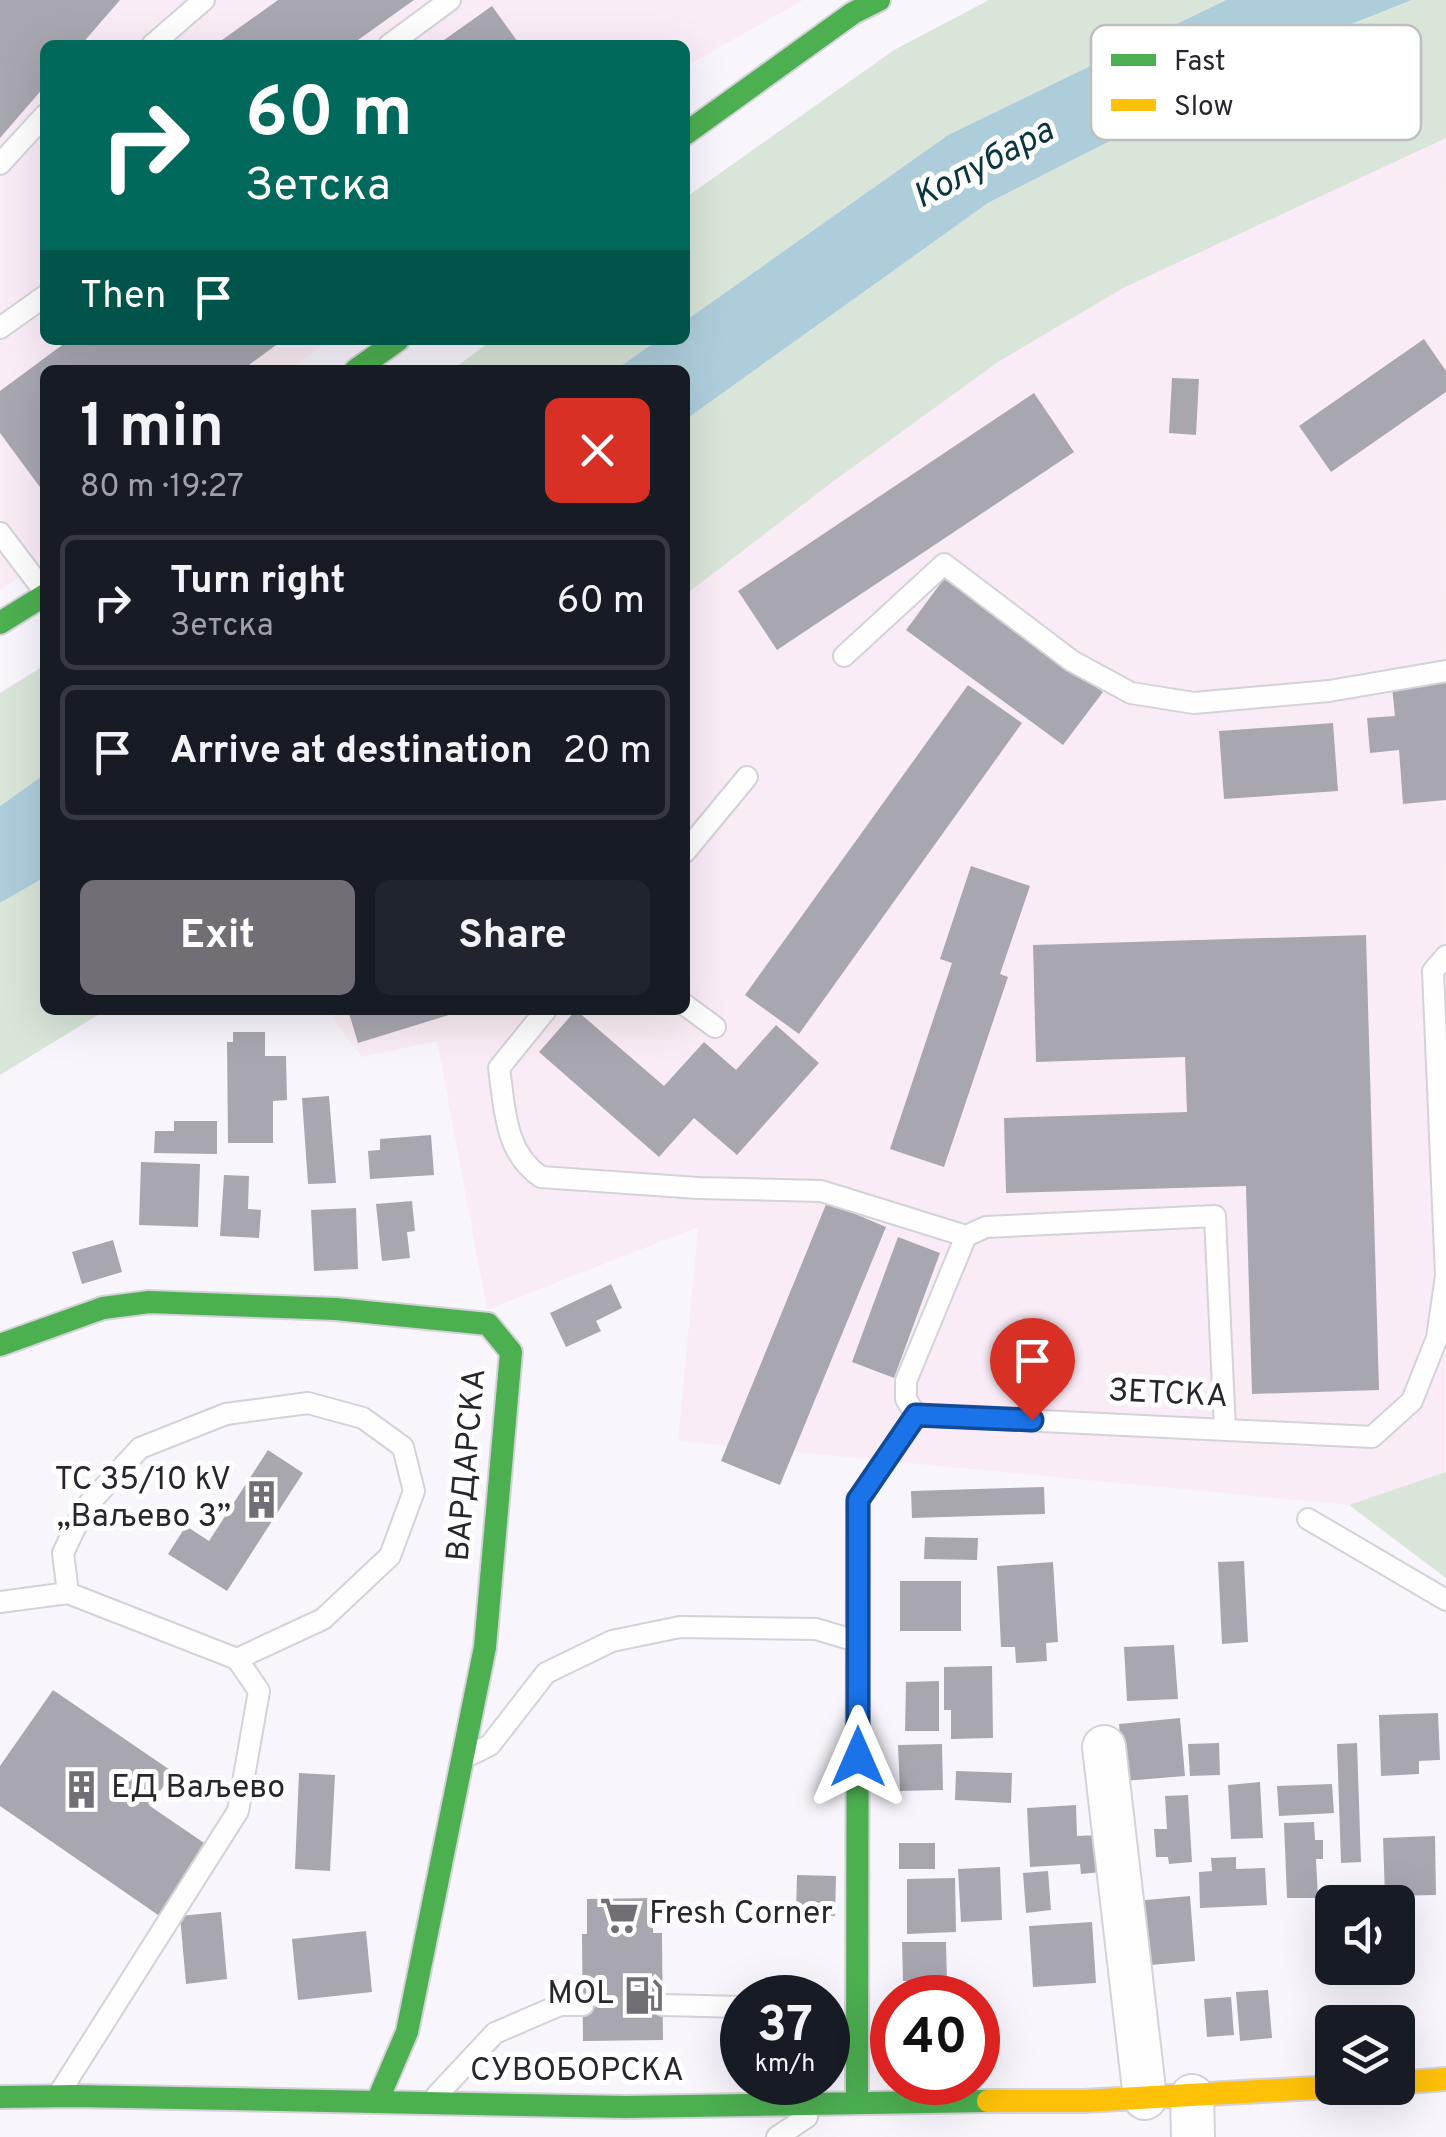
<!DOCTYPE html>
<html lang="en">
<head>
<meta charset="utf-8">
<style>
  :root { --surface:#171b24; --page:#20242c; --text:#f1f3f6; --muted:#9ea1a6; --line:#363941; --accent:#716e76 }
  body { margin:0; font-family:Overpass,sans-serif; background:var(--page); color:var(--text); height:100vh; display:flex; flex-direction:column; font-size:38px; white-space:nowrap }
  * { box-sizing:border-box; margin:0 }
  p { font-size:32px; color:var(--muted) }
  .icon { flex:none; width:55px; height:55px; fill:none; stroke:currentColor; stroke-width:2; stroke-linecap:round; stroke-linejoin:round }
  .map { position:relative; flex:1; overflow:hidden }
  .panel { position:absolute; left:40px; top:365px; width:650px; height:650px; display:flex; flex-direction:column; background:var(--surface); border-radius:15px; box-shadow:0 10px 40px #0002 }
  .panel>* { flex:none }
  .hud { position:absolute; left:40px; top:40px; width:650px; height:305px; border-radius:15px; box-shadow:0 10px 40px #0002; background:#00695c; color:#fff; overflow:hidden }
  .controls { position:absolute; left:1315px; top:1885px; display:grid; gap:20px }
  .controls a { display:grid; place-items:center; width:100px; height:100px; border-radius:15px; background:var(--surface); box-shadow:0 10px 40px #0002; font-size:50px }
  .speed { position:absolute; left:720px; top:1975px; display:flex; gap:20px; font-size:50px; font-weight:700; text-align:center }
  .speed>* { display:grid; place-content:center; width:130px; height:130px; border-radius:50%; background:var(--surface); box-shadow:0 10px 40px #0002; line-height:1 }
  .speed small { font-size:25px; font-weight:400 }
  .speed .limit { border:15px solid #d22; background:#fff; color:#111 }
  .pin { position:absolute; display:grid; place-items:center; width:85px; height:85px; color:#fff; margin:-102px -42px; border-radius:50% 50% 50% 0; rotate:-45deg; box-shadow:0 0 10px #0007 }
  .pin .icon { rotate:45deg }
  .me { position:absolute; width:110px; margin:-55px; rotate:0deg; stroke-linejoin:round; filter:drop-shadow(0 0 8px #0008) }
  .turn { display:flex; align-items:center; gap:35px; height:210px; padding:0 40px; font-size:45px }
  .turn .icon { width:130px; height:130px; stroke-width:2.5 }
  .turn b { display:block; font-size:70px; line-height:85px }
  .then { display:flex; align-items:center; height:95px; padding:0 40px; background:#0003; gap:20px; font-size:38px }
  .round { display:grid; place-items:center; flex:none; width:105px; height:105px; border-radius:15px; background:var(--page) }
  .summary { display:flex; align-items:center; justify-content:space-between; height:170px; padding:0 40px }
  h1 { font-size:60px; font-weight:700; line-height:75px }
  .button { display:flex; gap:20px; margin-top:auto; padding:20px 40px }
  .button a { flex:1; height:115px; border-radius:15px; background:var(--accent); color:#fff; font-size:40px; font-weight:700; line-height:115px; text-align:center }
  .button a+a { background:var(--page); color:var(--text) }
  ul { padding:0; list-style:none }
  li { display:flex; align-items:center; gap:30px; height:135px; margin:0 20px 15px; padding:0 20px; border:5px solid var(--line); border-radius:15px }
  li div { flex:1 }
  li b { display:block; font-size:38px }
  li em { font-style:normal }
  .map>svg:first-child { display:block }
</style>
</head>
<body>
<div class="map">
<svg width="1446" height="2137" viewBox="0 0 1446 2137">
  <rect width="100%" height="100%" fill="#f8f6fc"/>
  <!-- industrial -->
  <path fill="#faecf6" d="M0 0H803L685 67V45H45V340H329L290 370H45V560L0 590Z
    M1446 123 1445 1474 1349 1505 678 1441 698 1227 487 1310 437 1041 361 1057 327 1010H685V580L997 348Z"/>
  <!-- green -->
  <path fill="#d9e5d9" d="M989 0H1226L948 135 685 321V198L894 50Z
    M1412 0H1446V138L1125 287 998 362 835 480 685 595V420L988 203 1301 44Z
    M492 340H658L615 370H452Z
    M45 665V774L0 806V693Z
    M45 877V1010H106L0 1075V903Z
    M1446 1472V1578L1349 1505Z"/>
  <!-- water -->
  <path fill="#aecddb" d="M1226 0H1412L1301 44 988 203 685 420V370H615L658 340H685V321L948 135Z
    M45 774V877L0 903V806Z"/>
  <!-- building -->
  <path fill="#a8a7b0" d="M0 0H120L81 45H45V86L0 138Z
    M278 0H414L351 45H215Z
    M492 6 520 45H437Z
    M1424 339 1446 371V392L1331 472 1299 426Z
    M69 340H283L242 370H238L235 365 229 370H45V494L0 433V391Z
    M1172 378 1199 379 1196 435 1169 433Z
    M1034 393 1074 452 777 650 738 591Z
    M946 576 1103 692 1063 745 906 630Z
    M1446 683V800L1403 804 1399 750 1370 753 1367 718 1395 716 1392 687Z
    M968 685 1022 723 799 1034 745 995Z
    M1333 723 1338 791 1224 799 1219 731Z
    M971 866 1030 886 1000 974 1008 977 944 1167 890 1149 952 963 940 959Z
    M1366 935 1379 1390 1252 1394 1246 1186 1006 1193 1004 1118 1187 1112 1185 1057 1036 1062 1033 945Z
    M348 1010H451L452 1014 358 1043Z
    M576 1010 664 1086 704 1042 736 1070 776 1025 819 1063 737 1155 694 1118 659 1157 539 1052Z
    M233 1032H265V1056H286L287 1100 273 1101V1143H228L227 1042H233Z
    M329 1096 336 1183 308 1184 302 1098Z
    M174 1121H217V1154L154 1153 155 1131H174Z
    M431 1135 434 1175 370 1179 368 1151 380 1150V1139Z
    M141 1162 200 1164 198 1227 139 1225Z
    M224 1175 249 1176 248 1209 261 1210 259 1238 220 1236Z
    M412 1201 415 1231 407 1232 410 1258 382 1261 376 1204Z
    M827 1202 886 1227 780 1485 721 1461Z
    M356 1208 358 1269 314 1271 311 1210Z
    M898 1237 940 1253 894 1378 852 1362Z
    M113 1240 122 1272 82 1284 72 1252Z
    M611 1284 622 1308 596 1321 601 1331 566 1347 550 1313Z
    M268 1450 303 1473 227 1591 168 1554 186 1526 209 1541Z
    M1044 1487 1045 1514 912 1518 911 1491Z
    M925 1537 978 1538 977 1560 924 1559Z
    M1244 1561 1248 1642 1222 1644 1218 1562Z
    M1053 1562 1058 1642 1046 1643 1047 1661 1016 1663 1015 1647H1001L997 1566Z
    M900 1581H961V1631H900Z
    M1174 1645 1178 1699 1127 1701 1124 1647Z
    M992 1666 993 1738 951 1739V1710H944V1667Z
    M939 1681V1731H905L906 1682Z
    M53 1690 173 1772 150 1806 210 1847 161 1917 0 1806V1766Z
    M1438 1713 1440 1760 1419 1761V1774L1381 1776 1379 1715Z
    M1180 1718 1185 1776 1124 1781 1119 1724Z
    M1219 1743 1220 1775 1190 1776 1188 1744Z
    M1357 1743 1361 1862 1341 1863 1337 1744Z
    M942 1744 943 1790 900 1791 898 1745Z
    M956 1771 1012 1773 1011 1803 955 1800Z
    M299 1773 335 1775 330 1871 295 1869Z
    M1260 1782 1263 1838 1231 1839 1228 1785Z
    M1332 1784 1334 1813 1279 1816 1277 1786Z
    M1188 1795 1192 1862 1169 1864 1168 1857H1156L1154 1829H1167L1165 1796Z
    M1076 1805 1077 1836 1099 1835 1101 1872 1081 1874 1080 1864 1030 1867 1027 1808Z
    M1314 1822 1315 1840H1323V1859H1316L1318 1898H1287L1284 1823Z
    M1435 1836 1436 1895 1385 1896 1383 1838Z
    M899 1843H935V1869H899Z
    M1236 1857V1869L1265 1868 1267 1905 1200 1908 1199 1872 1212 1871 1211 1858Z
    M1000 1867 1002 1920 961 1922 958 1869Z
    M1048 1871 1051 1910 1026 1913 1023 1873Z
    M797 1875 836 1876 835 1916 796 1915Z
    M955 1878 956 1932 907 1934V1879Z
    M1190 1896 1195 1961 1140 1966 1135 1901Z
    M653 1898V1933H662L663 2040 583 2041 582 1934H587V1899Z
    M221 1912 227 1979 186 1984 180 1916Z
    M1092 1922 1096 1983 1033 1987 1029 1926Z
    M366 1931 372 1992 298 2000 292 1939Z
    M902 1942H946L947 1981H903Z
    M1268 1990 1272 2038 1240 2041 1236 1992Z
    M1231 1997 1234 2035 1207 2037 1204 1999Z"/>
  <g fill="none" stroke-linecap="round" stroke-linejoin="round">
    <defs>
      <path id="lane" d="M152 45 204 0
        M389 45 450 0
        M0 164 45 115
        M0 328 45 296
        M0 533 44 591
        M844 656 944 564 1072 661 1131 693 1194 703 1329 691 1446 671
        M685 852 747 777
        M685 1005 715 1027
        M546 1010 499 1068C505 1108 504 1152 541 1177L698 1188 821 1191 966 1236
        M916 1415 906 1399V1381L966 1236 986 1227 1215 1216 1225 1430
        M859 1499 916 1415 1372 1437 1412 1401 1437 1338 1446 1276 1433 971 1446 956
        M1308 1519 1446 1600
        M68 1593 63 1553 84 1509 140 1448 226 1414 308 1403 363 1418 403 1447 414 1491 390 1556 323 1619 237 1659
        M0 1602 68 1593 237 1659 259 1691 238 1811 60 2092
        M472 1754 490 1745 546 1673 612 1641 680 1627 816 1629 856 1641
        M663 2005 742 2007
        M437 2095 495 2033 560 2005H583
        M777 2137 807 2117"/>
      <path id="street" d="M1104 1747 1145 2098
        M1192 2096 1193 2137"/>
      <path id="fast" d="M685 134 853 13 879 0
        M356 370 398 340
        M0 623 45 595
        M0 1345 103 1308 149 1302 336 1309 488 1324 511 1352 485 1647 407 2032 377 2102
        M0 2097 75 2096 626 2107 988 2101
        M857 2102 858 1500"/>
      <path id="slow" d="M1398 2083 1446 2079
        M988 2101H1084L1332 2087"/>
    </defs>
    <!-- lane casing -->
    <use href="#lane" stroke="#d4d2d9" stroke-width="24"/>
    <!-- street casing -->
    <use href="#street" stroke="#d4d2d9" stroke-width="46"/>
    <!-- fast casing -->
    <use href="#fast" stroke="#d4d2d9" stroke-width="26"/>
    <!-- slow casing -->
    <use href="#slow" stroke="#d4d2d9" stroke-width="26"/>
    <!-- lane -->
    <use href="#lane" stroke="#fefeff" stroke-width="20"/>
    <!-- street -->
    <use href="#street" stroke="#fefeff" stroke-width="42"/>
    <!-- fast -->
    <use href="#fast" stroke="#4caf50" stroke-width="22"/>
    <!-- slow -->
    <use href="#slow" stroke="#ffc107" stroke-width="22"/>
  </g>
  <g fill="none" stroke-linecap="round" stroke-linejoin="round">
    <defs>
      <path id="route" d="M858 1757V1500L916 1415 1032 1420"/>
    </defs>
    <!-- route casing -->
    <use href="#route" stroke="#114b97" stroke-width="25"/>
    <!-- route -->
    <use href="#route" stroke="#1a73e8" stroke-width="18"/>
  </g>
  <!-- icons -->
  <defs>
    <symbol id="building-bare" viewBox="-9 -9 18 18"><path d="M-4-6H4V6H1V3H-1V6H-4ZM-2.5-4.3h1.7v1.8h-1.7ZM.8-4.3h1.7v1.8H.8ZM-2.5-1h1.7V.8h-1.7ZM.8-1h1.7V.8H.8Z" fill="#716e76" stroke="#fff" stroke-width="2.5" paint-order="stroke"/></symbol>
    <symbol id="supermarket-bare" viewBox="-9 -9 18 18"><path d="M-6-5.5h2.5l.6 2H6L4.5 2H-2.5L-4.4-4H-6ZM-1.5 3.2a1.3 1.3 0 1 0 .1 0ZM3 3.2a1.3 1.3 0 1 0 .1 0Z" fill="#716e76" stroke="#fff" stroke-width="2.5" paint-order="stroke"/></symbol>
    <symbol id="fuel-bare" viewBox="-9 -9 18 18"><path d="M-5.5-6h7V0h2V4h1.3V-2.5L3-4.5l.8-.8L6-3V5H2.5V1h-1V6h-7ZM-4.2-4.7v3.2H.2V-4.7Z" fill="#716e76" stroke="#fff" stroke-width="2.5" paint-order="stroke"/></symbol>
  </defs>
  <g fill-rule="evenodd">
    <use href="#building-bare" x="234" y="1472" width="55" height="55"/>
    <use href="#building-bare" x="54" y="1762" width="55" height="55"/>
    <use href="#supermarket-bare" x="592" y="1888" width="55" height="55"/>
    <use href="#fuel-bare" x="616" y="1968" width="55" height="55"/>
  </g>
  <g text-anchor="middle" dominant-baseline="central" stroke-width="10" stroke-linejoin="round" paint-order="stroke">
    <!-- street labels -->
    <g font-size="32" fill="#28252e" stroke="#fff">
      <text transform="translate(1168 1395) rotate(3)">ЗЕТСКА</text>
      <text transform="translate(468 1465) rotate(-85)">ВАРДАРСКА</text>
      <text x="577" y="2072">СУВОБОРСКА</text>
    </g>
    <!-- poi labels -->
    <g font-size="32" fill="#28252e" stroke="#fff" text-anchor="end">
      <text x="231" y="1481">ТС 35/10 kV<tspan x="231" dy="37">„Ваљево 3”</tspan></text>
      <text x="111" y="1789" text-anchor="start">ЕД Ваљево</text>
      <text x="649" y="1915" text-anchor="start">Fresh Corner</text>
      <text x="614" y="1995">MOL</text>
    </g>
    <!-- water labels -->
    <g font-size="35" font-style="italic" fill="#093541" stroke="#fff">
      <text transform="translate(984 165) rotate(-28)">Колубара</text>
    </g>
  </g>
  <!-- legend -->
  <rect x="1091" y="25" width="330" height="115" rx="15" fill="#fff" stroke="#bebec0" stroke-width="2.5"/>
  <rect x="1111" y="54" width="45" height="12" fill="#4caf50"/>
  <rect x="1111" y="99" width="45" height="12" fill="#ffc107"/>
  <g font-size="28" fill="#28252e">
    <text x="1174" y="70">Fast</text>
    <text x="1174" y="115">Slow</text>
  </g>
</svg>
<div class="controls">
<a><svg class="icon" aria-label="sound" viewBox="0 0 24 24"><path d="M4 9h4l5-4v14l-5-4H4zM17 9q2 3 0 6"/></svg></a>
<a><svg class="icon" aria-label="layers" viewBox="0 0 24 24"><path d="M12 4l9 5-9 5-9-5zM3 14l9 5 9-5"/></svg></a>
</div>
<div class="speed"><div>37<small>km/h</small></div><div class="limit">40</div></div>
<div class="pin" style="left:1032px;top:1420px;background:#d93025"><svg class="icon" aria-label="arrive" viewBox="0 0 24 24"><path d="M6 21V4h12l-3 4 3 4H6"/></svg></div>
<svg class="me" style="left:858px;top:1757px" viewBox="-20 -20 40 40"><path d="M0-17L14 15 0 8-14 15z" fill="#1a73e8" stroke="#fff" stroke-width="4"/></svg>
<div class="hud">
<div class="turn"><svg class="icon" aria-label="right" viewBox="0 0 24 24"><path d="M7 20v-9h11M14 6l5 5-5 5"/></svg><div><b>60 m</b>Зетска</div></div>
<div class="then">Then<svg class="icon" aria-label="arrive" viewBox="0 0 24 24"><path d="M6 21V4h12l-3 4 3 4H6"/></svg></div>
</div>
<section class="panel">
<div class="summary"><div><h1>1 min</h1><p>80 m · 19:27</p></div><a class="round" style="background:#d93025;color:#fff"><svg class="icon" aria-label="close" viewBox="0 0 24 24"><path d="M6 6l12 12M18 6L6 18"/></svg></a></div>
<ul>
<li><svg class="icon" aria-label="right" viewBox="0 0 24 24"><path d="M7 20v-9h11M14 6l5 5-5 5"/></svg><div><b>Turn right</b><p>Зетска</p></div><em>60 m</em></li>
<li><svg class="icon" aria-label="arrive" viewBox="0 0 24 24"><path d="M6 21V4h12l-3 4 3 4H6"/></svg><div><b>Arrive at destination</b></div><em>20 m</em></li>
</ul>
<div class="button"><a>Exit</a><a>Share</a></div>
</section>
</div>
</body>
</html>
